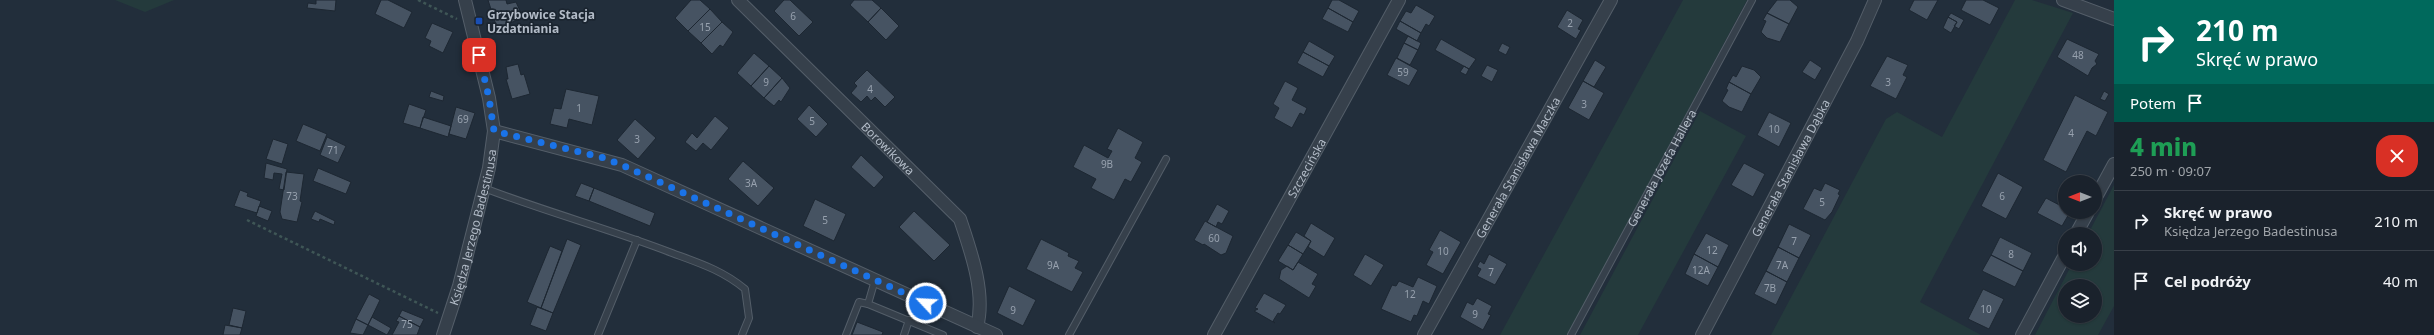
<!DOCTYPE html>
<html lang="pl">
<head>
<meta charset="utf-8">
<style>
  :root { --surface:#1a222c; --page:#232a34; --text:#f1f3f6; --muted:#9fa4a9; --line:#383f48 }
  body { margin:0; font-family:"Noto Sans",sans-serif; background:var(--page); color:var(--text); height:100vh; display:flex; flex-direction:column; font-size:15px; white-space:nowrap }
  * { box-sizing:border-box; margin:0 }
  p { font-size:13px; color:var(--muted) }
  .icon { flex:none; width:22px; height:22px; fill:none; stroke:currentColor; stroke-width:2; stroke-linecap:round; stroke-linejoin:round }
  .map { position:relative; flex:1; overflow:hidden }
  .sheet { display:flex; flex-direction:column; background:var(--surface); width:320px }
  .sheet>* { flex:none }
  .banner { background:#00695c; color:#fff; overflow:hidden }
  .needle { width:26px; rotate:270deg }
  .fabs { position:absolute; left:2058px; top:175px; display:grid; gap:8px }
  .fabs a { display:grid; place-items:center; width:44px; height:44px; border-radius:50%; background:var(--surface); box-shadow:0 1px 3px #0004,0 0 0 1px var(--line); font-size:20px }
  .pin { position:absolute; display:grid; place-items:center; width:34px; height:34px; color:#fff; margin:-17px; border-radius:8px; box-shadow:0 2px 6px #0006 }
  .me { position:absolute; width:44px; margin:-22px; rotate:295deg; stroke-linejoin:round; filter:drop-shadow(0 0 3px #0008) }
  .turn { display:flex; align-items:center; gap:14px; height:84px; padding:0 16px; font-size:18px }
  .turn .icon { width:52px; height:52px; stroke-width:2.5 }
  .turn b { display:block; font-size:28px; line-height:34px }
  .then { display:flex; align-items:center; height:38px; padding:0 16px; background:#0003; gap:8px; font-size:15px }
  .round { display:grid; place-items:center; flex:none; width:42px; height:42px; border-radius:16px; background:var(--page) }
  .headline { display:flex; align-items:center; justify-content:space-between; height:68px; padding:0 16px }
  h1 { font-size:24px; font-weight:800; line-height:30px; color:#1e9e55 }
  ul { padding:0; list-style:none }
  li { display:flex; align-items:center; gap:12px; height:60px; padding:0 16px; border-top:1px solid var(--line) }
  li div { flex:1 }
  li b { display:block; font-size:15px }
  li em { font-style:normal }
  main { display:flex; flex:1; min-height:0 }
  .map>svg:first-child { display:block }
</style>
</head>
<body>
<main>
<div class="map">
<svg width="2114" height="335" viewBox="0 0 2114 335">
  <rect width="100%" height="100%" fill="#222e3b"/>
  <!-- green -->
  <path fill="#243a3c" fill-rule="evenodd" d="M115 0H174L145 12Z
    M1683 0H1747L1568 335H1500Z
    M2015 0H2032L2073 13 1920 302 1981 335H1771L1886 119 1897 112 1942 137Z
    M1700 111 1746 136 1638 335H1580Z
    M2114 185V306L2098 335H2035L2072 264H2095V234H2088ZM2065 286H2095V316H2065Z"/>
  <!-- building -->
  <path fill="#465362" stroke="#1d2732" d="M316 0H336L335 11 307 8 308 3 316 4Z
    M381 0H388L412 12 404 28 375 14Z
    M488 0H506L507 4 516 2 521 13 520 19 505 25H496Z
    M691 0H700L710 9 688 31 675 18Z
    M784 0H790L813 22 799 36 774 11Z
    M854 0H872L881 8 868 22 850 5Z
    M1332 0H1339L1359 11 1353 22 1328 8Z
    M1777 0H1790L1798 7 1789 24 1767 13Z
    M1914 0H1938L1927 20 1909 10Z
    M1966 0H1983L1999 8 1990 25 1961 10Z
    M1416 5 1435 16 1429 26 1426 24 1421 33 1400 21 1406 11 1411 13Z
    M881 8 899 26 886 40 868 22Z
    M1328 8 1353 22 1348 32 1322 19Z
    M710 9 722 22 701 43 688 31Z
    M1567 10 1583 20 1578 29 1581 30 1576 39 1557 27Z
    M1767 13 1789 24 1780 42 1767 38 1761 32 1766 21 1763 20Z
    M1951 13 1964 20 1959 29 1954 26 1957 22 1948 17Z
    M1948 17 1957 22 1951 33 1943 28Z
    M1400 21 1421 33 1417 41 1396 29Z
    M722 22 733 32 723 47 720 45 712 54 701 43Z
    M432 23 453 32 443 53 429 46 431 41 425 38Z
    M1408 36 1421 43 1418 50 1404 43Z
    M1441 39 1476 59 1469 69 1435 50Z
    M2067 39 2099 54 2095 61 2097 64 2092 68 2088 76 2057 57Z
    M1309 41 1335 56 1329 66 1303 52Z
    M1404 43 1418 50 1410 65 1397 58Z
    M1502 43 1510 47 1506 55 1498 51Z
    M1303 52 1329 66 1323 77 1297 63Z
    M754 53 769 66 751 86 737 73Z
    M1887 56 1908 65 1903 75 1907 77 1896 99 1870 86Z
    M1396 58 1418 70 1409 86 1387 75Z
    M1595 60 1606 67 1594 87 1583 81Z
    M1810 60 1822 68 1815 80 1802 72Z
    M518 64 521 75 524 74 530 94 512 99 506 79H508L506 67Z
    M1487 65 1498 70 1492 82 1481 76Z
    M769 66 782 78 764 98 751 86Z
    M1464 66 1469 69 1466 75 1460 72Z
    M1742 66 1754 70 1761 77 1751 94 1729 82 1733 75 1736 77Z
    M867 70 895 97 885 107 875 97 871 101 867 96 861 102 851 93 857 86 854 83Z
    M782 78 790 88 781 102 779 100 774 106 764 98Z
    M1285 81 1298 88 1292 100 1307 108 1304 115 1300 113 1292 128 1274 118 1279 108 1273 104Z
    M1583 81 1604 93 1589 120 1568 108Z
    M1729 82 1751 94 1742 112 1729 107 1722 101 1728 90 1726 89Z
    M566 89 599 96 592 125 569 119 567 128 550 124 554 108 561 109Z
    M431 91 444 96 443 101 429 97Z
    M2104 91 2109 94 2105 101 2100 99Z
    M2075 95 2108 112 2096 136 2087 131 2066 172 2043 160Z
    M409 104 426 110 420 128 403 123Z
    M809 105 828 124 816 137 797 119Z
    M456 107 475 113 466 139 449 134Z
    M1769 112 1791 123 1779 147 1757 135Z
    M715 116 729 128 711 150 703 143 696 151 685 142 692 133 697 138Z
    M423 117 451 126 448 137 420 128Z
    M635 119 656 138 638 159 617 140Z
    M303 124 327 134 320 151 296 141Z
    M1118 128 1143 142 1135 158 1142 162 1131 182 1125 179 1114 200 1091 188 1096 179 1073 167 1084 145 1108 158 1112 151 1107 149Z
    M327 137 346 146 338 163 320 155Z
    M273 139 288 144 282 164 266 159Z
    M861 155 884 177 874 188 851 167Z
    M743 161 774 188 758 206 728 179Z
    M266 163 287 169 284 190 279 189 282 174 274 173 273 180 264 178Z
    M1744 163 1765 174 1753 197 1731 185Z
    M318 168 351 182 346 194 313 181Z
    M286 172 304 174 300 201 302 202 297 222 282 219 280 212Z
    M1998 173 2023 187 2006 219 1981 206Z
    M581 183 594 188 589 201 575 196Z
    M1825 183 1840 190 1838 194 1840 195 1832 212 1825 220 1803 209 1814 188 1821 191Z
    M594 188 655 213 650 226 589 201Z
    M240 190 248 193 247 196 261 201 257 213 234 206Z
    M2046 198 2065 208V212H2070L2062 226 2037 213Z
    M815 199 846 214 834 241 803 226Z
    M1217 204 1229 211 1222 224 1218 222 1216 227 1207 222Z
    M259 206 272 211 268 221 256 216Z
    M315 211 335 221 334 225 320 219 319 222 311 219Z
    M914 211 950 245 934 261 899 227Z
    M1205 221 1233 236 1226 253 1221 255 1204 244 1203 245 1194 240Z
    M1311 223 1335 238 1324 257 1308 247 1311 241 1304 236Z
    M1789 224 1811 235 1799 258 1778 247Z
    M1440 230 1461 242 1443 274 1426 265 1433 252 1429 250Z
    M1296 232 1311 241 1303 254 1288 245Z
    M1706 233 1729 245 1718 267 1694 254Z
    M2000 237 2032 253 2023 271 1991 255Z
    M567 239 581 245 553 313 541 308Z
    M1041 239 1069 253 1068 256 1079 261 1075 268 1083 272 1072 292 1026 269Z
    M1288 245 1303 254 1293 270 1278 261Z
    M550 246 562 251 541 308 527 302Z
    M1778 247 1799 258 1787 282 1766 271Z
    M1365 254 1384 265 1371 286 1353 275Z
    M1489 254 1507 264 1495 285 1477 276 1481 269 1477 267 1480 261 1484 264Z
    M1694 254 1718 267 1708 286 1685 274Z
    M1991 255 2023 271 2015 287 1982 271Z
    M1298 262 1318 274 1312 284 1316 286 1309 298 1279 279 1281 270 1287 266 1293 270Z
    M1766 271 1787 282 1776 305 1754 294Z
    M1418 277 1437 286 1429 304 1423 301 1417 316 1414 315 1411 322 1381 309 1392 285 1396 286 1399 281 1413 287Z
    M1009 286 1036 300 1023 326 997 313Z
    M1983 289 2004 299 1989 329 1968 319Z
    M1264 293 1286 305 1280 314 1278 313 1273 321 1275 323 1254 311 1258 309 1255 308Z
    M369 294 380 300 368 325 356 319Z
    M1477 298 1492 306 1488 314 1491 315 1483 330 1460 317 1467 302 1473 305Z
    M537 307 553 313 546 331 530 325Z
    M233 308 246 311 242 328 229 325Z
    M402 310 424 319 420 327 399 316Z
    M399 316 420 327 417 335H392L399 322 396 321Z
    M372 317 391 328 387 335 368 325Z
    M356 319 368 325 363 335 350 333Z
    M857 322 883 332 882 335H852Z
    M225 325 242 328 240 335H223Z"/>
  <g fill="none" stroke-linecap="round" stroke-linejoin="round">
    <defs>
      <g id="lane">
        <path d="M484 188C546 212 610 229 672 253 699 263 722 270 745 289L749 318 742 335"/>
        <path d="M875 280 868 304 943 335"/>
        <path d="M598 335 637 240"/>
        <path d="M846 335 859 302 868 304"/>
        <path d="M904 335 909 320"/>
        <path d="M1069 335 1166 159"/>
        <path id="s1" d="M1571 335 1752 0"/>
      </g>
      <g id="street">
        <path id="s2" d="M738 0 960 219C971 252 986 293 977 327"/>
        <path d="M2063 0 2114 19"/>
        <path d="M494 131 622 165 996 335"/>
        <path d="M2095 199 2114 164"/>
        <path d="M2076 234 2088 212"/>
        <path id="s3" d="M443 335 459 286 489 168 494 131 489 98 465 0"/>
        <path id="s4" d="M1214 335 1399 0"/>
        <path id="s5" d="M1424 335 1611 0"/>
        <path id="s6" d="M1702 335 1857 41 1875 0"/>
        <path d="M2022 335 2065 255"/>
      </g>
    </defs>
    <!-- lane casing -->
    <use href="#lane" stroke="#545e69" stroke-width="8"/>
    <!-- street casing -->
    <use href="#street" stroke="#545e69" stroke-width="14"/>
    <!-- path -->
    <path stroke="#3f5656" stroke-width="2.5" stroke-dasharray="3 3" stroke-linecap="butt" d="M418 0 457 19
      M247 220 438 313"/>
    <!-- lane -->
    <use href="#lane" stroke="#36404b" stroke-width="6"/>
    <!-- street -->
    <use href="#street" stroke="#36404b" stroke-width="12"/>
  </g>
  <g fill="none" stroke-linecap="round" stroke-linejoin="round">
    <!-- route -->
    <path stroke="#1a73e8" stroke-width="7" stroke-dasharray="0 12.6" d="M479 55 489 98 494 131 604 158 622 165 926 303"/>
  </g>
  <!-- markers -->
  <rect fill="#1a4fb4" stroke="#1b2530" stroke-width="1.5" x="475" y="17" width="8" height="8" rx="2"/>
  <g text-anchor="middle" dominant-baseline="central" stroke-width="3.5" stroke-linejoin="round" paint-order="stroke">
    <!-- number labels -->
    <g font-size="10" fill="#97a1ae">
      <text x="793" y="16">6</text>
      <text x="1570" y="23">2</text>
      <text x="705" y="27">15</text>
      <text x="2078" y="55">48</text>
      <text x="1403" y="72">59</text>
      <text x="766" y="82">9</text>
      <text x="1888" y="82">3</text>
      <text x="870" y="89">4</text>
      <text x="1584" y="104">3</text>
      <text x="579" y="108">1</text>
      <text x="463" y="119">69</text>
      <text x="812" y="121">5</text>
      <text x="1774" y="129">10</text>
      <text x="2071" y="133">4</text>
      <text x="637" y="139">3</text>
      <text x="333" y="150">71</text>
      <text x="1107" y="164">9B</text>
      <text x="751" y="183">3A</text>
      <text x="292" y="196">73</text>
      <text x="2002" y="196">6</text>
      <text x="1822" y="202">5</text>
      <text x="825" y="220">5</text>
      <text x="1214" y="238">60</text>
      <text x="1794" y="241">7</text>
      <text x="1712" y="250">12</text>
      <text x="1443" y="251">10</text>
      <text x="2011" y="254">8</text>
      <text x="1053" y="265">9A</text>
      <text x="1782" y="265">7A</text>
      <text x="1701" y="270">12A</text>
      <text x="1491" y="272">7</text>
      <text x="1770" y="288">7B</text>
      <text x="1410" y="294">12</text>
      <text x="1986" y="309">10</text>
      <text x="1013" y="310">9</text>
      <text x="1475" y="314">9</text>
      <text x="407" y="324">75</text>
    </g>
    <!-- poi labels -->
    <g font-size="12" font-weight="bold" fill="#b2bbc7" stroke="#1b2530" text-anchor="start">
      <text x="487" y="14">Grzybowice Stacja<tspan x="487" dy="14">Uzdatniania</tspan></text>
    </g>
    <!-- street labels -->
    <g font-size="12" fill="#b2bbc7" stroke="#1b2530">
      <text stroke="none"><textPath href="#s2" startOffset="211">Borowikowa</textPath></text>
      <text stroke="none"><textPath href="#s4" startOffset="191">Szczecińska</textPath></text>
      <text stroke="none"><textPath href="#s5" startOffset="192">Generała Stanisława Maczka</textPath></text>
      <text stroke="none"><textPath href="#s1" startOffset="190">Generała Józefa Hallera</textPath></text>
      <text stroke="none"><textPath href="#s6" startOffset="189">Generała Stanisława Dąbka</textPath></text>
      <text stroke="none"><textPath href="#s3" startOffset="112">Księdza Jerzego Badestinusa</textPath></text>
    </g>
  </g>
</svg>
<div class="fabs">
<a><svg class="needle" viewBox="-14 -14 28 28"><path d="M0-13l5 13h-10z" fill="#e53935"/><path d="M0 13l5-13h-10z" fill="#9fa4a9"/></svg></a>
<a><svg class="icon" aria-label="sound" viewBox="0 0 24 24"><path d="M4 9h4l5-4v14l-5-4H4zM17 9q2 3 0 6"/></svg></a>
<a><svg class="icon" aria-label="layers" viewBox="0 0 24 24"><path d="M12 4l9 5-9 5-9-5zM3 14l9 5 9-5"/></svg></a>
</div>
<div class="pin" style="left:479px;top:55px;background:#d93025"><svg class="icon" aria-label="arrive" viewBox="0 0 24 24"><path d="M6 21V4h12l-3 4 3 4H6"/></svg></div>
<svg class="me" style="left:926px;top:303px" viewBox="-20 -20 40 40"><circle r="17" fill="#1a73e8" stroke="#fff" stroke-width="3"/><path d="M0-11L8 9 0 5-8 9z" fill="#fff"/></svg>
</div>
<section class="sheet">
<div class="banner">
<div class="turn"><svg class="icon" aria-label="right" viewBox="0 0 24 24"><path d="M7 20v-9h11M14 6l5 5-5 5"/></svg><div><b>210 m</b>Skręć w prawo</div></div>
<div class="then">Potem<svg class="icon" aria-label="arrive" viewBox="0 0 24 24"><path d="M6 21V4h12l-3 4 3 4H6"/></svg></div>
</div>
<div class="headline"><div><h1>4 min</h1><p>250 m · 09:07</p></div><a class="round" style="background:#d93025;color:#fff"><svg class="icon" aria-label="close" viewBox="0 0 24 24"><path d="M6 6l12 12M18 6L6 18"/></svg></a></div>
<ul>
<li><svg class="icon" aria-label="right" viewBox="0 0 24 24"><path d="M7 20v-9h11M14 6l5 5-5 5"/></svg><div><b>Skręć w prawo</b><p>Księdza Jerzego Badestinusa</p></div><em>210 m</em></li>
<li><svg class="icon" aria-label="arrive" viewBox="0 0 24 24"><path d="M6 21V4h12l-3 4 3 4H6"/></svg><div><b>Cel podróży</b></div><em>40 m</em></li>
</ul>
</section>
</main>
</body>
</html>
